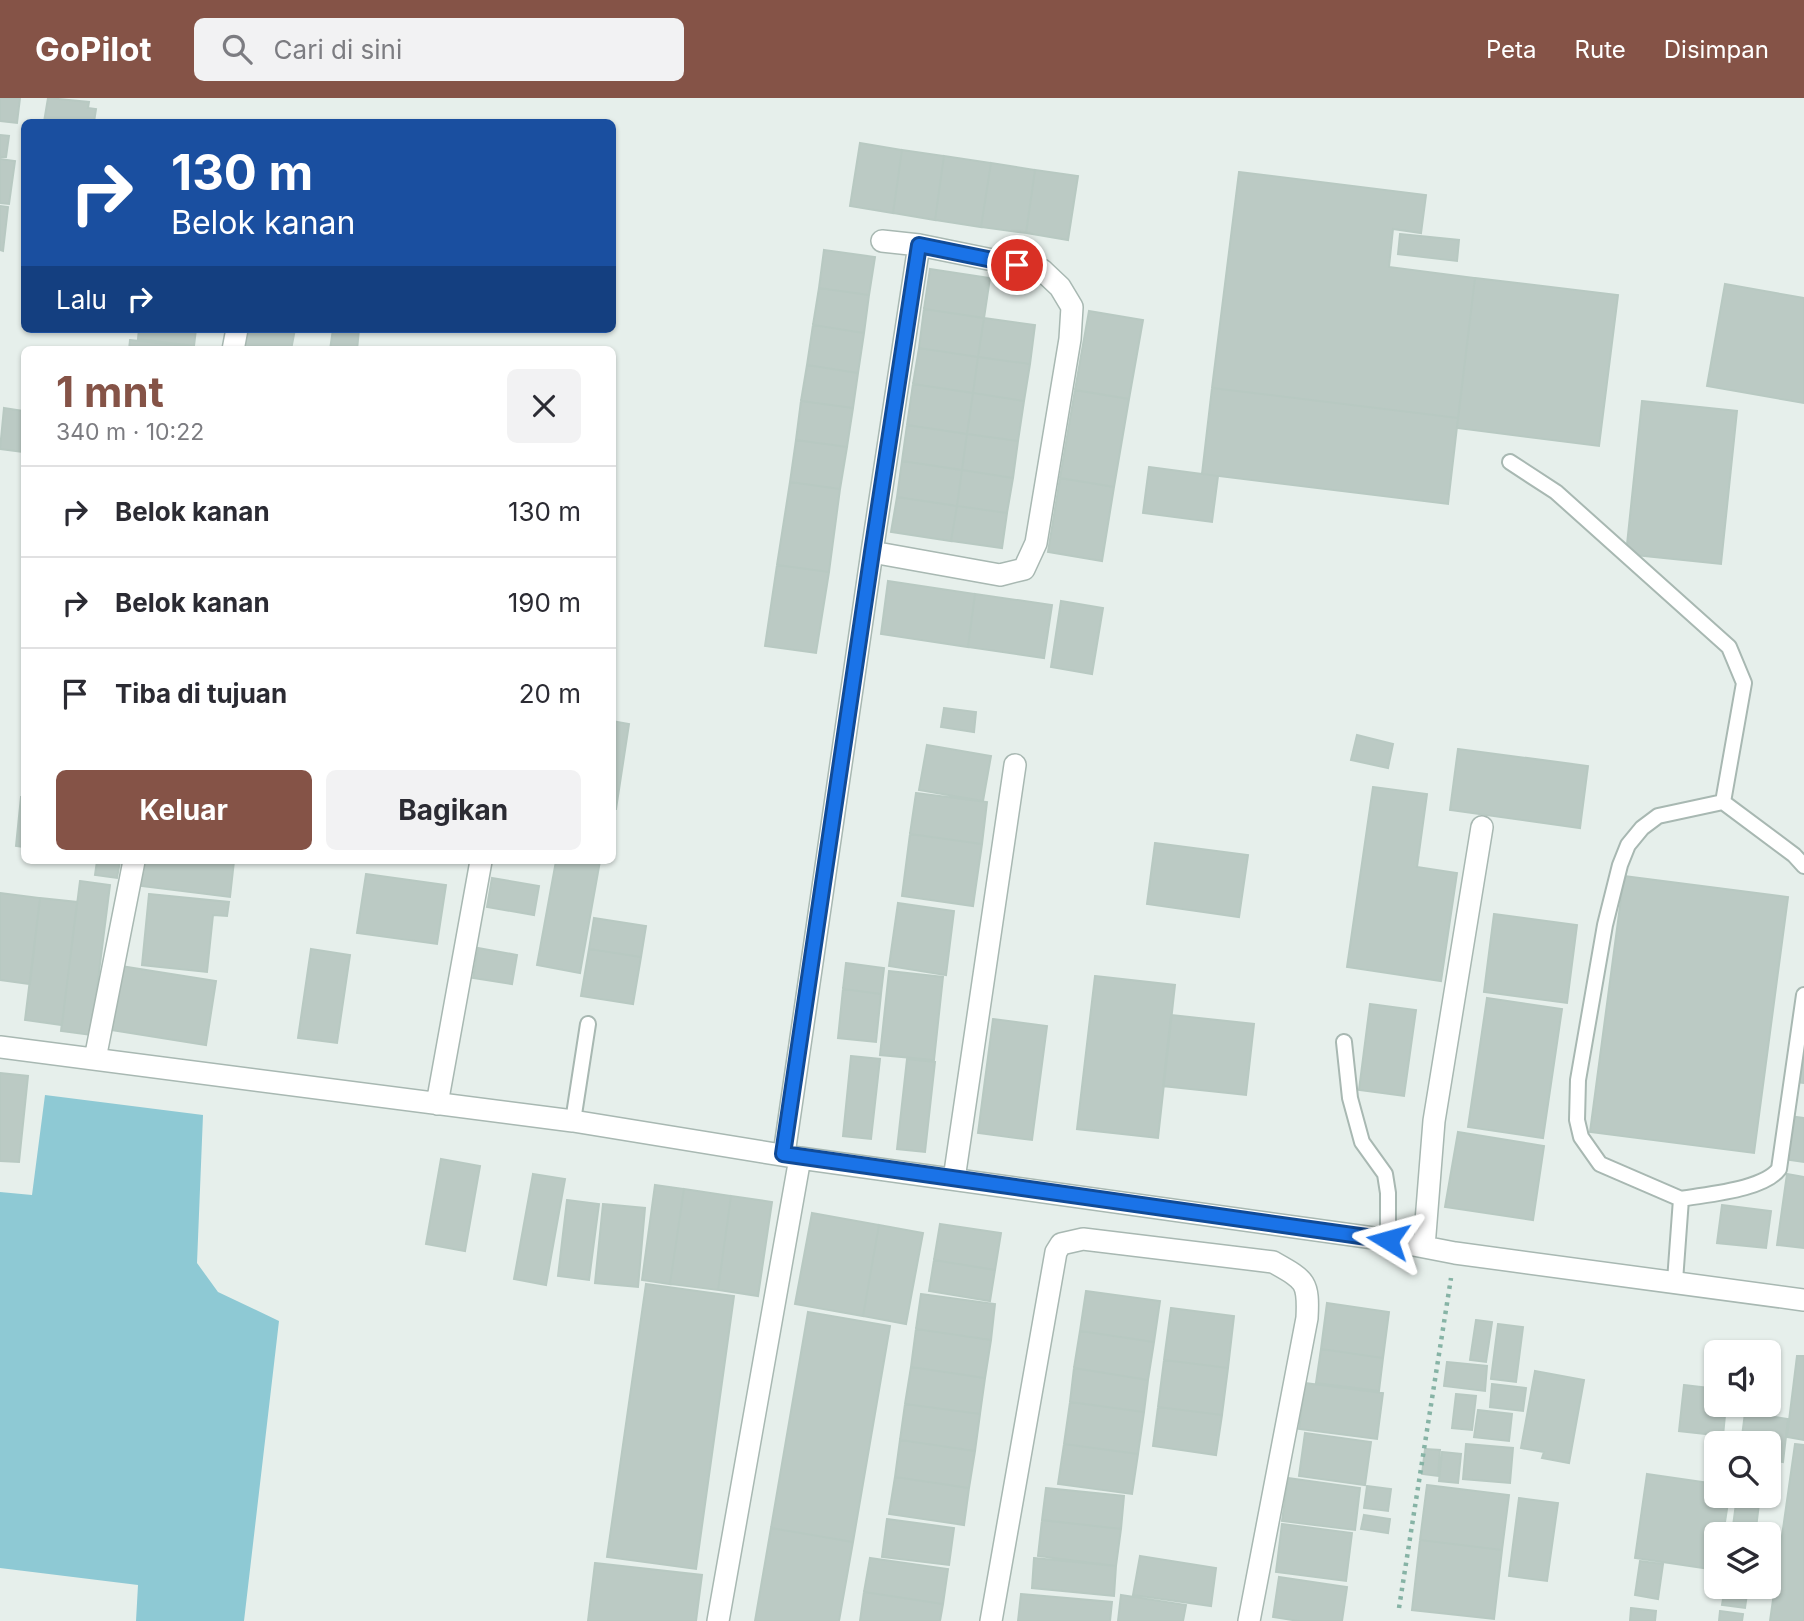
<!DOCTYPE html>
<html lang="id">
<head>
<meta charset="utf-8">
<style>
  :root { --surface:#fff; --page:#f2f2f3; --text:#2b2b33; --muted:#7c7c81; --line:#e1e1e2; --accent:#855347 }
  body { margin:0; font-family:Inter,sans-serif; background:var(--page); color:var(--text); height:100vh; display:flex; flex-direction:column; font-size:26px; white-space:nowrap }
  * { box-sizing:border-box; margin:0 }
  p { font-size:23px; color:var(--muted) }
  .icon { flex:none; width:38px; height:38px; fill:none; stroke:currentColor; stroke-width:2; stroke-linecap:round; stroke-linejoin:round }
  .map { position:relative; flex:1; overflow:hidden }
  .side { position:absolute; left:21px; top:248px; width:595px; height:518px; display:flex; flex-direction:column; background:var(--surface); border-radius:10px; box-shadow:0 2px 5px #0004 }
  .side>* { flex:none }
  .guide { position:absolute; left:21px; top:21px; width:595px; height:214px; border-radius:10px; box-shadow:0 2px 5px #0004; background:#1a4fa0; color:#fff; overflow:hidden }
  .fabs { position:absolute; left:1704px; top:1242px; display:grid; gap:14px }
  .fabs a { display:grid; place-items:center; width:77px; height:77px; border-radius:10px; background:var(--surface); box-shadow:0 2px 5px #0004; font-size:35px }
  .pin { position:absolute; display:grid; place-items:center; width:60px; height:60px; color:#fff; margin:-30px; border:4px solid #fff; border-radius:50%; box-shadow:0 2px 7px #0007 }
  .me { position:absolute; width:77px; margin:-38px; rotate:278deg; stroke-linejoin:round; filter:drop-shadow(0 0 5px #0008) }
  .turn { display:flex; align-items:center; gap:24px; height:147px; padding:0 35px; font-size:32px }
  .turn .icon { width:91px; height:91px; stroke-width:2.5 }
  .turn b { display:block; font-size:49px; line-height:60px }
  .then { display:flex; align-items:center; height:66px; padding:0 35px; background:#0003; gap:14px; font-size:26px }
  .round { display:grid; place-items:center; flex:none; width:74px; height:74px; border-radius:10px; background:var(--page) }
  .overview { display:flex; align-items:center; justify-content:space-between; height:119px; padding:0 35px }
  h1 { font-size:42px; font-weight:700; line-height:52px; color:var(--accent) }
  .button { display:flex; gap:14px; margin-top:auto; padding:14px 35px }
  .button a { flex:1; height:80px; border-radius:10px; background:var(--accent); color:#fff; font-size:28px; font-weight:700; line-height:80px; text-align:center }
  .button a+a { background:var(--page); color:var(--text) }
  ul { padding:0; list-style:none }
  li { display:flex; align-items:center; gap:21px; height:91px; padding:0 35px; border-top:2px solid var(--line) }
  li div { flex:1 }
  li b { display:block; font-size:26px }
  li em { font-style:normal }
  header { display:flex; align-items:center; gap:42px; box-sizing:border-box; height:98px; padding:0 35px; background:var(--accent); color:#fff }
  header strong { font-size:33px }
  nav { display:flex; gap:38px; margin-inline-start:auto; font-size:24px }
  .search { width:490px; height:63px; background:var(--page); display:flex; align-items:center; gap:18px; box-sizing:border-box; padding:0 24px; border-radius:10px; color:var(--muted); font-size:26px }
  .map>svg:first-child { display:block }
</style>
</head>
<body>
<header>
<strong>GoPilot</strong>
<div class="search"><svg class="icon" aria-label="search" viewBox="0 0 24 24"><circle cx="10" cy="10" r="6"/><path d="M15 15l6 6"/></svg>Cari di sini</div>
<nav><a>Peta</a><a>Rute</a><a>Disimpan</a></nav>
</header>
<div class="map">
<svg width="1804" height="1523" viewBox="0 0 1804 1523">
  <rect width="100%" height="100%" fill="#e6efeb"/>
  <!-- water -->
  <path fill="#8ec9d4" d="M45 997 203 1017 197 1165 218 1194 279 1223 244 1523H136L138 1487 0 1470V1094L32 1097Z"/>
  <!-- building -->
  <path fill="#bbcac4" stroke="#b8c9c2" stroke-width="2" d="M0 0H20L17 25 0 23Z
    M48 0 89 4 88 10 96 11 94 24H44Z
    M0 37 9 38 6 59H0Z
    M860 45 902 52 893 115 850 108Z
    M902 52 944 58 935 122 893 115Z
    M944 58 991 65 981 129 935 122Z
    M0 61 15 63 9 106 0 105Z
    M991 65 1035 72 1026 135 981 129Z
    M1035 72 1078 78 1068 142 1026 135Z
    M1239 74 1426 97 1421 135 1393 131 1389 169 1475 180 1458 320 1212 290Z
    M0 108 8 109 3 153 0 152Z
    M1400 136 1459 142 1457 163 1398 156Z
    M824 152 875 159 869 197 819 190Z
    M930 171 990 180 984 220 924 211Z
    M1475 180 1618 197 1599 348 1457 330Z
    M1725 186 1804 200V305L1707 288Z
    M819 190 869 197 864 235 813 227Z
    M924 211 984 220 978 259 919 250Z
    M1089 213 1143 222 1129 301 1075 292Z
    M984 220 1035 227 1030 266 978 259Z
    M813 227 864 235 858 275 807 267Z
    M139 231H196L194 248 138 241Z
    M244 231H295L291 252H241Z
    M333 231H359L357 252H330Z
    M130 242 206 250V252H129Z
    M919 250 978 259 973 295 913 286Z
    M978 259 1030 266 1024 303 973 295Z
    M807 267 858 275 853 310 801 303Z
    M913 286 973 295 967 336 907 327Z
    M1212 290 1458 320 1448 406 1202 376Z
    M1075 292 1129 301 1114 389 1060 380Z
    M973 295 1024 303 1018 343 967 336Z
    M801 303 853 310 847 349 796 342Z
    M1642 303 1737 313 1721 466 1626 456Z
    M4 310 24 313V354L0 351Z
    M907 327 967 336 962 372 902 363Z
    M967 336 1018 343 1013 380 962 372Z
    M796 342 847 349 840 391 790 384Z
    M902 363 962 372 957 408 897 399Z
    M1149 369 1218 378 1212 424 1143 415Z
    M962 372 1013 380 1007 415 957 408Z
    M1060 380 1114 389 1102 463 1048 454Z
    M790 384 840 391 829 474 777 467Z
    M897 399 957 408 951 443 891 434Z
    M957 408 1007 415 1002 450 951 443Z
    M777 467 829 474 816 555 765 548Z
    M888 483 975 496 968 549 881 536Z
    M975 496 1052 507 1044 560 968 549Z
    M1061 503 1103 510 1092 576 1051 569Z
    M944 610 976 614 974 634 941 629Z
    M612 623 629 626 616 711H612Z
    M1357 637 1393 646 1388 670 1351 662Z
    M927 647 991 658 983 703 919 692Z
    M1458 651 1588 668 1580 730 1450 712Z
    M1373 689 1427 696 1417 769 1457 775 1441 883 1347 869Z
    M916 695 987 704 982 746 910 736Z
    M21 699H24V749L16 748Z
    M910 736 982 746 973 808 902 798Z
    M1155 745 1248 757 1239 819 1147 806Z
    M97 763H120L117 780 95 777Z
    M144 763H234L230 799 141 788Z
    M556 763H600L580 875 537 867Z
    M366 776 446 787 437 846 357 835Z
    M1624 778 1788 799 1754 1055 1590 1034Z
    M492 780 539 788 534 817 487 809Z
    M80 783 110 787 91 937 61 933Z
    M0 795 40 800 30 886 0 882Z
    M149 796 229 804 227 818 213 817 207 874 142 867Z
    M40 800 77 804 62 927 25 922Z
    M898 805 954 813 946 877 889 868Z
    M1494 816 1577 827 1567 905 1484 894Z
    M594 820 646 828 641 859 589 851Z
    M478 850 517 857 512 886 473 880Z
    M311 851 350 857 337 945 298 940Z
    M589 851 641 859 633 906 581 898Z
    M846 865 884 870 881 896 843 891Z
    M121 868 216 883 206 947 111 932Z
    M889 873 943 879 934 962 880 957Z
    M1095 878 1175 887 1158 1040 1077 1031Z
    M843 891 881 896 876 944 838 940Z
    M1487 900 1562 911 1543 1040 1468 1029Z
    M1370 906 1416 912 1404 998 1359 992Z
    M1171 917 1254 926 1246 997 1163 988Z
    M993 921 1047 928 1032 1042 978 1035Z
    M1804 946V985L1795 984Z
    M851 958 880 961 871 1041 843 1038Z
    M907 961 935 964 925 1054 897 1051Z
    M0 975 28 978 19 1064 0 1063Z
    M1789 1018 1804 1020V1064L1783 1061Z
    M1458 1034 1544 1048 1533 1122 1445 1109Z
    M441 1061 480 1068 465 1153 426 1146Z
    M533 1076 565 1081 546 1187 514 1181Z
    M1787 1076 1804 1079V1150L1777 1147Z
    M655 1087 684 1091 670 1186 642 1182Z
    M684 1091 731 1098 718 1192 670 1186Z
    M731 1098 772 1104 758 1198 718 1192Z
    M567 1102 599 1106 589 1182 558 1178Z
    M603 1106 645 1110 638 1189 595 1185Z
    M1722 1107 1771 1113 1766 1150 1717 1145Z
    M812 1115 879 1127 863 1218 795 1206Z
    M940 1126 1001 1135 995 1172 934 1162Z
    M879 1127 923 1135 906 1226 863 1218Z
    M934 1162 995 1172 990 1203 929 1193Z
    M646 1186 734 1198 696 1471 607 1459Z
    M1086 1193 1160 1203 1154 1244 1080 1233Z
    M921 1196 995 1206 991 1242 916 1231Z
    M1327 1205 1389 1214 1383 1260 1321 1251Z
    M1171 1210 1234 1218 1228 1270 1164 1262Z
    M808 1214 890 1228 853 1444 771 1430Z
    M1476 1222 1492 1224 1486 1264 1470 1262Z
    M1498 1226 1523 1229 1516 1284 1491 1281Z
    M916 1231 991 1242 985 1280 911 1269Z
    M1080 1233 1154 1244 1148 1282 1074 1270Z
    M1321 1251 1383 1260 1379 1293 1316 1285Z
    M1797 1258H1804V1342L1787 1339Z
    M1164 1262 1228 1270 1222 1317 1158 1309Z
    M1447 1264 1487 1268 1485 1293 1444 1288Z
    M911 1269 985 1280 980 1316 905 1306Z
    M1074 1270 1148 1282 1144 1314 1070 1304Z
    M1535 1273 1584 1282 1569 1365 1542 1360 1544 1354 1521 1350Z
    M1305 1285 1383 1295 1377 1341 1299 1331Z
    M1492 1286 1526 1290 1523 1313 1490 1309Z
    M1684 1287 1717 1291V1307H1726L1723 1338 1679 1333Z
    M1456 1296 1476 1298 1472 1332 1452 1330Z
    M1070 1304 1144 1314 1138 1356 1064 1346Z
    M905 1306 980 1316 975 1353 900 1342Z
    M1158 1309 1222 1317 1216 1357 1153 1348Z
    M1478 1312 1512 1316 1509 1343 1474 1339Z
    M1745 1315 1788 1321 1783 1364 1769 1362V1346H1741Z
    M1305 1335 1371 1344 1365 1387 1299 1378Z
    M900 1342 975 1353 969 1390 895 1379Z
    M1064 1346 1138 1356 1132 1396 1058 1386Z
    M1466 1346 1513 1350 1510 1385 1463 1381Z
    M1795 1346 1804 1347V1523H1770Z
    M1425 1351 1440 1352 1438 1378 1422 1376Z
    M1442 1354 1461 1356 1458 1385 1439 1383Z
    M1647 1376 1717 1386V1398H1729L1723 1437H1717V1472L1635 1460Z
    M895 1379 969 1390 964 1427 889 1416Z
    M1288 1380 1360 1390 1355 1432 1282 1423Z
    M1427 1387 1509 1397 1502 1452 1420 1442Z
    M1367 1388 1391 1391 1388 1413 1364 1410Z
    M1046 1390 1124 1398 1121 1431 1042 1422Z
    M1737 1398H1760L1756 1430 1733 1428Z
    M1519 1400 1558 1405 1547 1483 1509 1478Z
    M1364 1417 1390 1421 1388 1435 1361 1431Z
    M887 1421 954 1430 949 1467 882 1459Z
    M1042 1422 1121 1431 1116 1468 1038 1458Z
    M1282 1426 1352 1435 1346 1483 1276 1474Z
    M771 1430 853 1444 839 1523H755Z
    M1420 1442 1502 1452 1494 1521 1412 1512Z
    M1140 1458 1216 1470 1211 1508 1133 1497Z
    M870 1460 948 1471 943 1506 864 1494Z
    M1034 1460 1116 1468 1114 1498 1032 1490Z
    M1640 1463 1663 1466 1658 1501 1635 1497Z
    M595 1465 702 1477 696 1523H588Z
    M1279 1479 1347 1489 1342 1523H1299L1273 1519Z
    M1725 1489H1748L1745 1510 1722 1507Z
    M864 1494 943 1506 940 1523H860Z
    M1021 1496 1112 1504 1110 1523H1018Z
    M1121 1497 1186 1507 1183 1523H1118Z
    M1631 1510 1656 1513 1655 1523H1630Z
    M1720 1513 1743 1516 1742 1523H1719Z"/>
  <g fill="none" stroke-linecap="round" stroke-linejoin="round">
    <defs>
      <path id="lane" d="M1510 364 1556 394 1729 549 1744 585 1723 704
        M1344 944 1350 1000 1362 1044 1385 1076 1388 1095V1142
        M573 1023 588 926
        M1681 1101C1708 1096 1763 1092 1779 1071L1804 897
        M1675 1183 1681 1101 1600 1066 1581 1039 1577 1022 1578 982 1605 827 1620 767 1628 747 1642 730 1658 718 1723 704 1794 757 1804 768"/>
      <path id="street" d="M233 252 237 231
        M872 454 1000 477 1024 471 1036 445 1070 241 1072 209 1060 189 1042 172 919 147 882 143
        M0 949 573 1023 800 1060 1388 1142 1455 1155 1804 1202
        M95 961 134 763
        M437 1006 481 763
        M784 1056 872 454 919 147
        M954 1081 1015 667
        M1424 1149 1434 1023 1482 729
        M718 1523 800 1060
        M991 1523 1056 1154 1061 1146 1083 1141 1273 1164C1305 1182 1309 1183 1307 1220L1249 1523"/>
    </defs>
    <!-- lane casing -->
    <use href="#lane" stroke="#a8b8b2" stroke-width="18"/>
    <!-- street casing -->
    <use href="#street" stroke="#a8b8b2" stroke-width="24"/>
    <!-- path -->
    <path stroke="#86b3a5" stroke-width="4.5" stroke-dasharray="3.5 5" stroke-linecap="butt" d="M1399 1510 1451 1180"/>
    <!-- lane -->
    <use href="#lane" stroke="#fff" stroke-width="14"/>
    <!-- street -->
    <use href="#street" stroke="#fff" stroke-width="21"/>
  </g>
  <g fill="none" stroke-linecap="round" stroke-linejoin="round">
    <defs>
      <path id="route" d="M1017 167 919 147 872 454 783 1056 1388 1142"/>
    </defs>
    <!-- route casing -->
    <use href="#route" stroke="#114b97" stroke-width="18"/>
    <!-- route -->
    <use href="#route" stroke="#1a73e8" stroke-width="12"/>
  </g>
</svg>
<div class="fabs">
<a><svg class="icon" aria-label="sound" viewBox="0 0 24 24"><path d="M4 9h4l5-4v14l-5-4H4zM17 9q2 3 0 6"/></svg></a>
<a><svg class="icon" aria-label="search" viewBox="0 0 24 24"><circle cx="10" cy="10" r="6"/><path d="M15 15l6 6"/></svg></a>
<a><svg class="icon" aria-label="layers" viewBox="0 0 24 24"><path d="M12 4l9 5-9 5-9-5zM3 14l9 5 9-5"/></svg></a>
</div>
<div class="pin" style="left:1017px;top:167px;background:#d93025"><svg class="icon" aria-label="arrive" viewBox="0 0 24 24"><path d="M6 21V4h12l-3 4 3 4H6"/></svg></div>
<svg class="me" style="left:1388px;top:1142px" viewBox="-20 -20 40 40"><path d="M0-17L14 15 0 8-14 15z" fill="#1a73e8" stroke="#fff" stroke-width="4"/></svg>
<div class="guide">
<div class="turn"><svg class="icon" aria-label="right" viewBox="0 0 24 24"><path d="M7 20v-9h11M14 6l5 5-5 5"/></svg><div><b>130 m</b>Belok kanan</div></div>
<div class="then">Lalu<svg class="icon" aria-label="right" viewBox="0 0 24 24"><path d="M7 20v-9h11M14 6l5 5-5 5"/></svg></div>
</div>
<section class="side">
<div class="overview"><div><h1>1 mnt</h1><p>340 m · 10:22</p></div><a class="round"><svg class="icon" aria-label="close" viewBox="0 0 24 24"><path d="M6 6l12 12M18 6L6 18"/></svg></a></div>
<ul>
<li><svg class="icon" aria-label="right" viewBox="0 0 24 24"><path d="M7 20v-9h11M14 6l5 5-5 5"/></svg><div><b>Belok kanan</b></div><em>130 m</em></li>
<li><svg class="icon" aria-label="right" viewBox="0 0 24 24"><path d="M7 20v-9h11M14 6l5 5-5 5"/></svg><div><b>Belok kanan</b></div><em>190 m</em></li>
<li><svg class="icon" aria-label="arrive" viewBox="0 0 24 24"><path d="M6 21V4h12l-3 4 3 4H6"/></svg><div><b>Tiba di tujuan</b></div><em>20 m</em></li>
</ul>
<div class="button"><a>Keluar</a><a>Bagikan</a></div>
</section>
</div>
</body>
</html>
